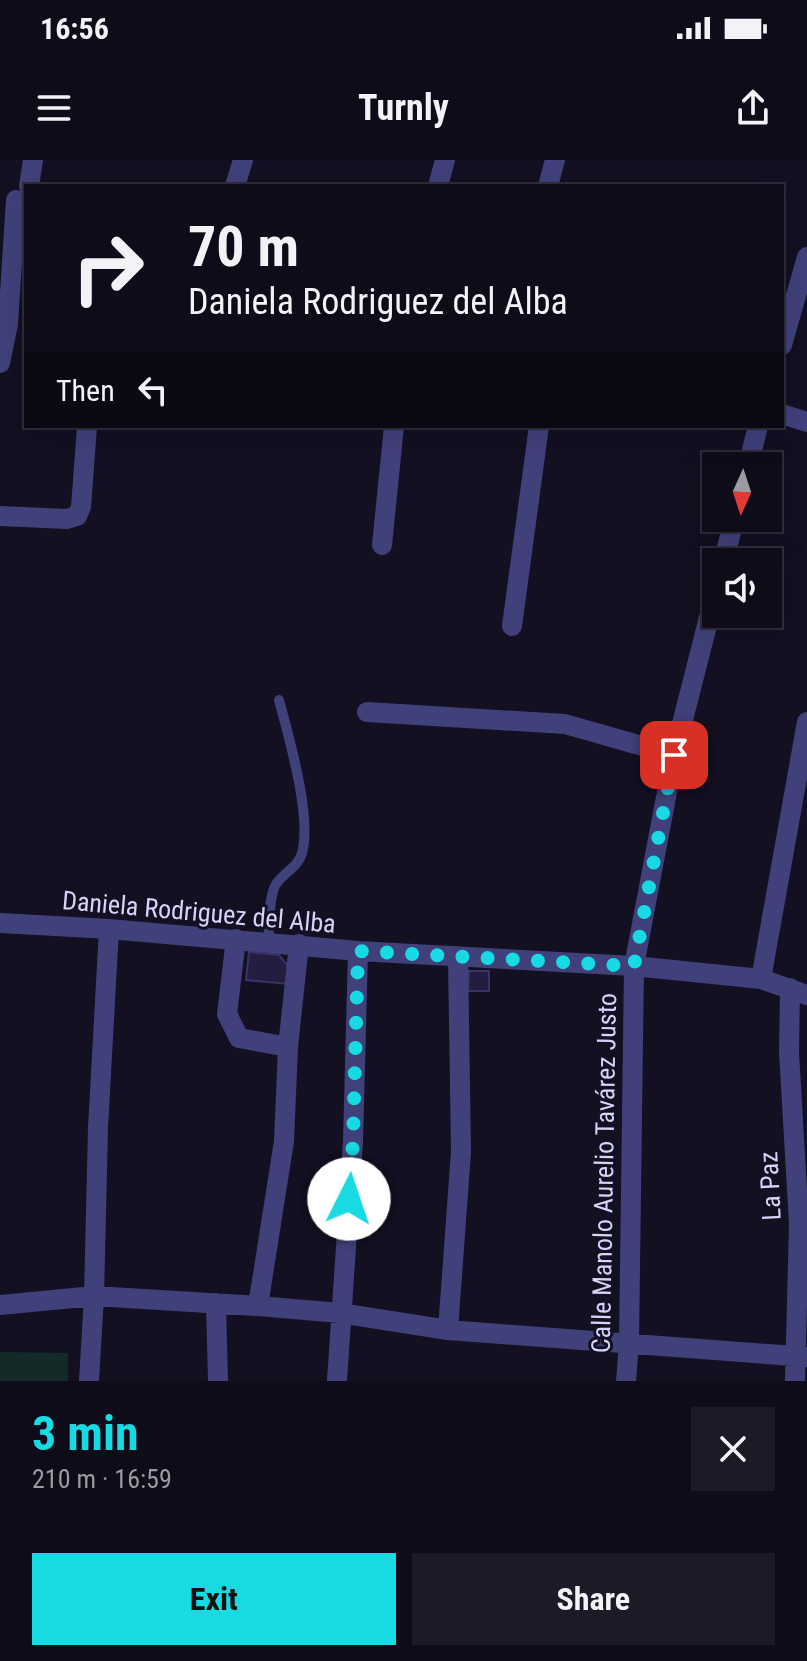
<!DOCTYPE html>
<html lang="en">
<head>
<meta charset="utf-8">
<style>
  :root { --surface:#0e0c19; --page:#1c1a26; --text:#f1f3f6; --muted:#9b9ba2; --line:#2e2c38; --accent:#18dae3 }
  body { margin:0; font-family:"Roboto Condensed",sans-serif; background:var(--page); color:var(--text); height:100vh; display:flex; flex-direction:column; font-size:30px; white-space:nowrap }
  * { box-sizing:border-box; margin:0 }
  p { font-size:26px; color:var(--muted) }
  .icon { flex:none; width:44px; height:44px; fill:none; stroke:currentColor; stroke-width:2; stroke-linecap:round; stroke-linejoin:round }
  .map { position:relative; height:1221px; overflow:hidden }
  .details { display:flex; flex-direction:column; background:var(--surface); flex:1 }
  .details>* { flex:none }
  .hud { position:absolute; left:24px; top:24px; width:760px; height:244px; border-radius:0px; box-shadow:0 8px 32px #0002,0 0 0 2px var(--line); background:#0e0c19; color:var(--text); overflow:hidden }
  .needle { width:52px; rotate:183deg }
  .tools { position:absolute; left:702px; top:292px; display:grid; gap:16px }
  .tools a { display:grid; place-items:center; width:80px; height:80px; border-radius:0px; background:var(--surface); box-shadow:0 8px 32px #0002,0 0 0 2px var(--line); font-size:40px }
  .pin { position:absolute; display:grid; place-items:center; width:68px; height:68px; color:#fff; margin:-34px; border-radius:16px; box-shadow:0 4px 12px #0006 }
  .me { position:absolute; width:88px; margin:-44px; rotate:4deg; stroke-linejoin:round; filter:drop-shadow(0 0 6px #0008) }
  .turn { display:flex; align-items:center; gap:28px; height:168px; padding:0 32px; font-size:36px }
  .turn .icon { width:104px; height:104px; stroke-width:2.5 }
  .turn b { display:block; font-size:56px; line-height:68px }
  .then { display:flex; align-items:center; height:76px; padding:0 32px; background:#0003; gap:16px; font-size:30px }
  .round { display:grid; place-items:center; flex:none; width:84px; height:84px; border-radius:0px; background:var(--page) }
  .overview { display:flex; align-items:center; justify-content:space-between; height:136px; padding:0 32px }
  h1 { font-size:48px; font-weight:700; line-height:60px; color:var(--accent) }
  .button { display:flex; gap:16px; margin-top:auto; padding:16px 32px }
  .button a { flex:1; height:92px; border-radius:0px; background:var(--accent); color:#111; font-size:32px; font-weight:700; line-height:92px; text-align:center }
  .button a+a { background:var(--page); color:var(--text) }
  .status { display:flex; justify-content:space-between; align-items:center; height:56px; padding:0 40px; background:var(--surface); direction:ltr }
  .status svg { height:22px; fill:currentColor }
  header { display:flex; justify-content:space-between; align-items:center; height:104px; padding:0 32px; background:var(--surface); font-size:36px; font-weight:700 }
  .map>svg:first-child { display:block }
</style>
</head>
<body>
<div class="status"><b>16:56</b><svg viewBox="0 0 49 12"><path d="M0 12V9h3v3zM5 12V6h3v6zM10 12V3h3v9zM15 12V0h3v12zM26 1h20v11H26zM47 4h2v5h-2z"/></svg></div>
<header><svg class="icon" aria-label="menu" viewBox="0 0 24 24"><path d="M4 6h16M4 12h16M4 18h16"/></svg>Turnly<svg class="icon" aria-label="share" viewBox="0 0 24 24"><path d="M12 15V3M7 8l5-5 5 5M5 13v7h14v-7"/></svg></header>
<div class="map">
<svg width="807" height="1221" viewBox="0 0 807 1221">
  <rect width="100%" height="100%" fill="#121021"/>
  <!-- green -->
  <path fill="#132a28" d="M0 1192 68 1193V1221H0Z"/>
  <!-- building -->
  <path fill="#231e40" stroke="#3a3269" stroke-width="2" d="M249 792 279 795 289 807 288 824 246 820Z
    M469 811H489V831H468Z"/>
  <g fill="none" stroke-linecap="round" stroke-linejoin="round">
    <!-- lane -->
    <path stroke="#40417b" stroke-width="10" d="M268 782C270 765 268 741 275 726 282 713 298 708 302 693 312 656 289 578 279 540"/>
    <!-- street -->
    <path stroke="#40417b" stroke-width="20" d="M29 26 33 0
      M235 26 243 0
      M438 26 445 0
      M548 26 555 0
      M782 185 807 97
      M0 203 8 164 16 40
      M782 254 807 262
      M748 306 758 266
      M0 356 67 359 77 356 81 347 87 266
      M382 385 394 266
      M723 402 735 358
      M512 466 539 266
      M367 552 565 564 674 595
      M0 763 109 769 358 791 634 806 761 819 807 835
      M236 779 227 854 239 878 288 887
      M761 819 807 562
      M790 828 789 892 799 1064 795 1221
      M216 1143 218 1221
      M0 1145 94 1136 258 1146 340 1153 448 1170 807 1197
      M258 1146 284 981 288 887 299 784
      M448 1170 461 992 458 797
      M89 1221 94 1136 98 968 109 769
      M337 1221 353 982 358 791
      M626 1221 629 1183 634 806 674 595 716 430"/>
  </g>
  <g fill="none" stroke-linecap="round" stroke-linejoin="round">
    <!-- route -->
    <path stroke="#18dae3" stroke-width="14" stroke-dasharray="0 25.2" d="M349 1039 353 982 358 791 634 806 674 595"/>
  </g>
  <g text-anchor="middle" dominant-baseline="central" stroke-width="6" stroke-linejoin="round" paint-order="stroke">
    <!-- street labels -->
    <g font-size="26" fill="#d6d4fa" stroke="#121021">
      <text transform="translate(199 752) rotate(5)">Daniela Rodriguez del Alba</text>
      <text transform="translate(604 1013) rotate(-89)">Calle Manolo Aurelio Tavárez Justo</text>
      <text transform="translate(770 1026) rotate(-93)">La Paz</text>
    </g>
  </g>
</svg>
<div class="tools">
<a><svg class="needle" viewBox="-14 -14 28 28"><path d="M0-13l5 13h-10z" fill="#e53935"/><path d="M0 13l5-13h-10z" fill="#9b9ba2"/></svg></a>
<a><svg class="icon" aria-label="sound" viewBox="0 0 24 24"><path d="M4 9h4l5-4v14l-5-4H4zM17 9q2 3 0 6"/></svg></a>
</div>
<div class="pin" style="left:674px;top:595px;background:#d93025"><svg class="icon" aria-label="arrive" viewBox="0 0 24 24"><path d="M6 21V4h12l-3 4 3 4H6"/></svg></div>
<svg class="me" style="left:349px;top:1039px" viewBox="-20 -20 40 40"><circle r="19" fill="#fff"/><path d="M0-13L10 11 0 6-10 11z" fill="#18dae3"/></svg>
<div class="hud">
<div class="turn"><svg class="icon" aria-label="right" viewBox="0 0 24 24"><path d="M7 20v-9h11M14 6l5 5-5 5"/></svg><div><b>70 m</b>Daniela Rodriguez del Alba</div></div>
<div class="then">Then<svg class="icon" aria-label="left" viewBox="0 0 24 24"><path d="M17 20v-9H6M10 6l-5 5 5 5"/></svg></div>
</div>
</div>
<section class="details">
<div class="overview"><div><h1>3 min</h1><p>210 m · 16:59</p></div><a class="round"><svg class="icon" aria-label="close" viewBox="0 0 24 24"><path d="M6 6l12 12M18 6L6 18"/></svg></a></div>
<div class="button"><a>Exit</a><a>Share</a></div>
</section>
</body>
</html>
